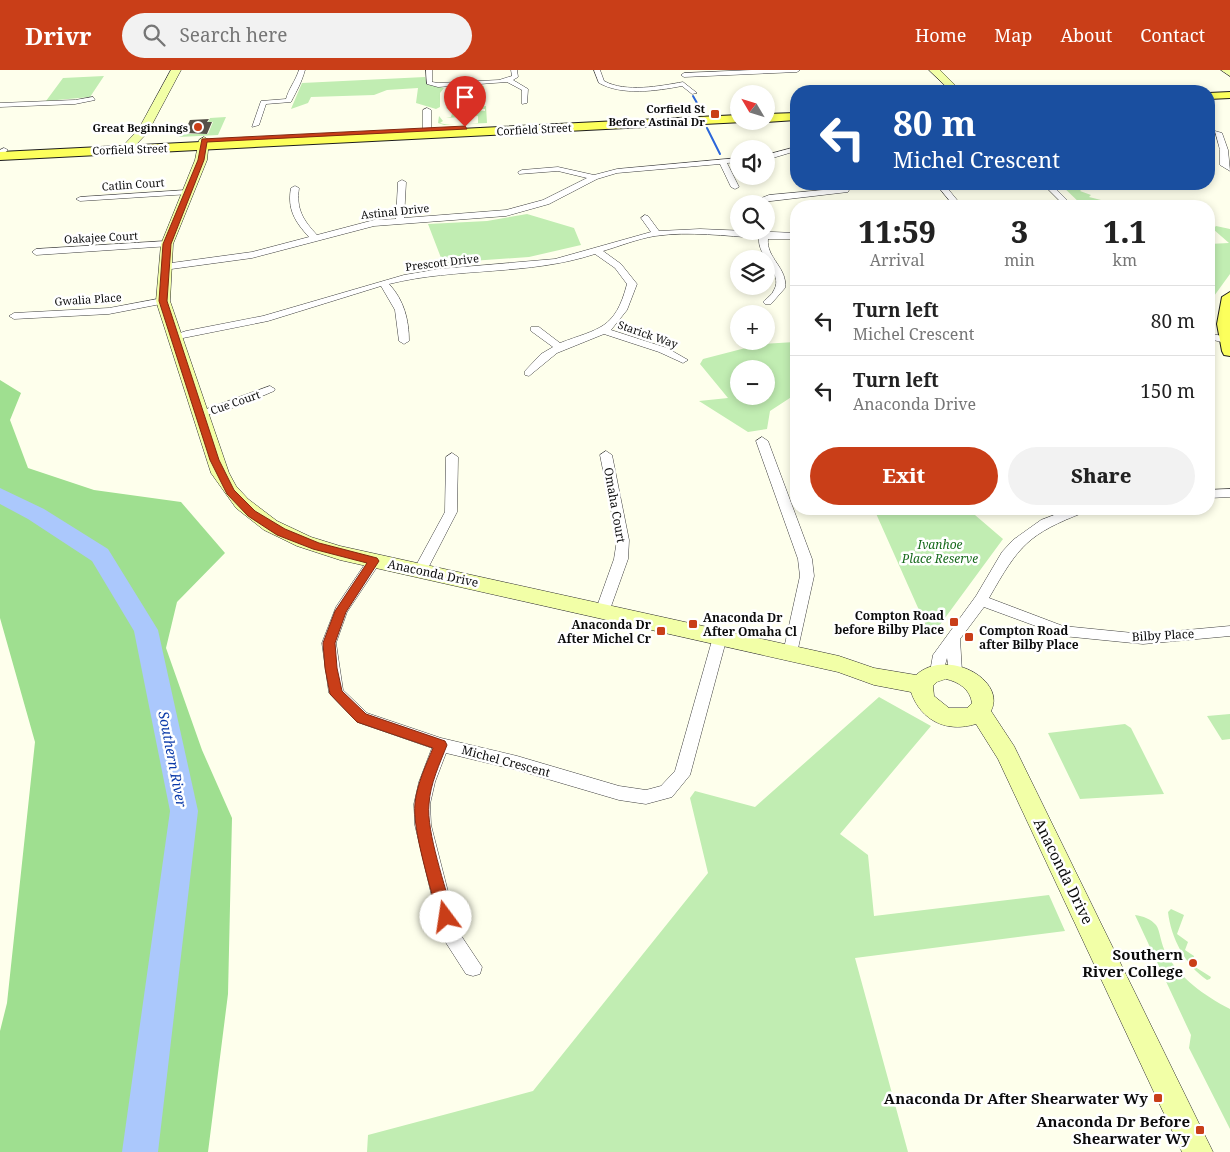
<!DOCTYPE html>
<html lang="en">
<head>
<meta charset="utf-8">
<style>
  :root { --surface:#fff; --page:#f2f2f2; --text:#222; --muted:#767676; --line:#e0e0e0; --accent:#c93e18 }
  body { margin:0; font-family:"Noto Serif",serif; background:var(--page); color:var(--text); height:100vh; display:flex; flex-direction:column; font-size:19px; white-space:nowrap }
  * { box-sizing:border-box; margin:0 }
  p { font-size:16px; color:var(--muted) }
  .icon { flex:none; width:28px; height:28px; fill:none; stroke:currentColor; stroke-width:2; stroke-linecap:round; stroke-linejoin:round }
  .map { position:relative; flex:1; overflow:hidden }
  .details { position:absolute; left:790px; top:130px; width:425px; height:315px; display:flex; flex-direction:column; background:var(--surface); border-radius:20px; box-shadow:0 2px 8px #0003 }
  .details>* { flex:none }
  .banner { position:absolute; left:790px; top:15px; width:425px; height:105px; border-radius:20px; box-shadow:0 2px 8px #0003; background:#1a4fa0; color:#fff; overflow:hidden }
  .needle { width:32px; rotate:308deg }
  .buttons { position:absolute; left:730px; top:15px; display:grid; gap:10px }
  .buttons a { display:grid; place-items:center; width:45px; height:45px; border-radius:50%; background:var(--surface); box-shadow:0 2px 8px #0003; font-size:25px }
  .pin { position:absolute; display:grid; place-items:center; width:42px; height:42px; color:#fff; margin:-51px -21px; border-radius:50% 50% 50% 0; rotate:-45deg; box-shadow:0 0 5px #0007 }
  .pin .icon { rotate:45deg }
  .me { position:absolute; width:55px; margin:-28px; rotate:346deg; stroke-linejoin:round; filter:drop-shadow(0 0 4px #0008) }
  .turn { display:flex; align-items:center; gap:18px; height:105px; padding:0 20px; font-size:22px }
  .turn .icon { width:65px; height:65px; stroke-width:2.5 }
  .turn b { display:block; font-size:35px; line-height:42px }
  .eta { display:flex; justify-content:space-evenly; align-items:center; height:85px; text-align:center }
  .eta b { font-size:30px; font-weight:800; line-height:35px }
  .action { display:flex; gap:10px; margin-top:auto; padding:10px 20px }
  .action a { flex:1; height:58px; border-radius:30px; background:var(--accent); color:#fff; font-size:20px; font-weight:800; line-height:58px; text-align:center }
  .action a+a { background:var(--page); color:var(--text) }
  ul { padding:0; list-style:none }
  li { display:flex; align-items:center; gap:15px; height:70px; padding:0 20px; border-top:1px solid var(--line) }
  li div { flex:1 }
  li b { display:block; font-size:19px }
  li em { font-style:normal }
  header { display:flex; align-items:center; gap:30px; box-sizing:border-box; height:70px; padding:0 25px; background:var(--accent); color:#fff }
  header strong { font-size:24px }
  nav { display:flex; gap:28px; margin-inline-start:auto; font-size:18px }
  .search { width:350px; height:45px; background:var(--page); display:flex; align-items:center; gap:12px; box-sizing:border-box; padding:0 18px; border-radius:28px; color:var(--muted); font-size:19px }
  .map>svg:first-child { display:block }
</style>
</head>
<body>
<header>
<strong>Drivr</strong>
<div class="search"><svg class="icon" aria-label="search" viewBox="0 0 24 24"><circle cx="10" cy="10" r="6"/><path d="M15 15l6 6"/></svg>Search here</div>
<nav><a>Home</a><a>Map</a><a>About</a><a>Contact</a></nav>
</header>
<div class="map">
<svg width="1230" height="1082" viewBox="0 0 1230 1082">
  <rect width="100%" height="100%" fill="#feffec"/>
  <!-- green -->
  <path fill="#c1edb2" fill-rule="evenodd" d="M104 6 90 27 46 31 63 8Z
    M425 7 427 14 444 18 484 16 485 28 483 29 482 21H479V17L444 18 440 23V37L436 39 416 33 418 18 387 20 374 25 311 27 308 33 291 39 302 13Z
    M447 29 451 30 446 31V37L448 38 475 37 476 40 485 41V39H478L477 37 486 36 487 53 444 55 438 53 439 46 443 51 440 53C449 56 467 54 478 53V46L446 48 451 47 453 40 446 38V31Z
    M226 47 218 65 179 67 181 64H208L213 52H208L210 48Z
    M1060 114H1082L1079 116 1083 118 1080 121 1091 125 1089 127 1125 136H1083Z
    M527 144 574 158 581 175 529 187 443 193 428 154 487 151Z
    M1216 156 1230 159V204L1209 233V174L1229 173 1213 159Z
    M791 261H796V324L770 341 767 359 748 362 699 331 728 328 700 294 703 289 761 274 795 272ZM739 299H766V326H739Z
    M874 439H968L1003 469 931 567Z
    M879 627 931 656 840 764 868 785 874 846 1049 825 1065 861 855 888 908 1082H367L368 1065 533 1021 708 803 690 728 695 721 755 737Z
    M1230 644V669L1222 670 1207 646Z
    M1125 654 1131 658 1164 724 1080 729 1048 663Z
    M1171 839 1184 845 1177 864 1188 872 1185 880 1194 886 1192 895 1211 907 1210 909 1207 910C1185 895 1171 868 1168 842Z
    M1135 845C1143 846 1151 849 1156 855 1160 860 1161 875 1166 883 1179 908 1205 926 1230 939V1059L1189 978 1191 965Z"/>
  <!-- forest -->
  <path fill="#9fdf90" d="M0 310 21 323 10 350 28 398 94 420 181 432 225 483 177 532 166 578 202 680 232 748 228 924 208 1082H0V961L7 933 35 672 0 548Z"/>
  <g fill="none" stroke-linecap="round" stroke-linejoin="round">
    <!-- stream -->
    <path stroke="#2c66d9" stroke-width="2" d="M693 26 701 40
      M707 58 720 84"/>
    <!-- river -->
    <path fill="#abc8fc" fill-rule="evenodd" d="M0 418 44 439 108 479 158 560 198 741 158 1082H122L170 741 134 561 92 491 28 449 0 434Z"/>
  </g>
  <!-- building -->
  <path fill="#565148" d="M209 49 207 52H212L207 64 184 63 190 50Z"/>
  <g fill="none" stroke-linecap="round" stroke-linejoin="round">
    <defs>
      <path id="street" d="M299 0H305C301 14 297 20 291 32L266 34 259 55 252 57 261 31 286 29C289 18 295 12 299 0Z
        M426 0H432V12L438 13 499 10 512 6 511 0H517L518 7 513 10 528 19 527 33 522 34V20L507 12 438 17 427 14Z
        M594 0H600L604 11C626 23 660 16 683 12L697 23 692 24 682 16C656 21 622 26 599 13Z
        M752 0H800L797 2 684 7 681 5 684 3Z
        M93 27 95 30 75 34 0 37V33L75 30Z
        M427 38 431 40V65L427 67 423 65V40Z
        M1215 61 1222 63 1228 80 1230 101 1220 95V80Z
        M796 77V81L766 90V85Z
        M4 78 8 80 0 87V80Z
        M739 88V92L727 93 739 117 735 119 731 117 720 94 617 103 597 109 549 134 506 146 374 156 252 188 164 200 159 197 164 194 252 182 309 167C295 152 287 139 291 118L295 116 299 118C296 139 303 150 317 165L374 150 396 149 398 112 402 110 406 112 404 148 506 140 543 130 587 108 558 101 519 104 518 102 522 100 558 97 594 105 617 99Z
        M936 114H944L962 136H954Z
        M1043 114H1051L1073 136H1065Z
        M845 118 849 120 848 122 746 134 769 125Z
        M187 120 191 122 190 124 80 131 76 129 80 127Z
        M645 145 648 146 659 161 700 159 796 163V169H768C766 188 788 198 785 218L771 234H765L763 232C767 228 772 225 774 220 784 203 757 187 759 168 725 166 690 161 655 166 637 169 620 176 603 181L621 194 637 214 627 240 611 260 667 278 688 290 683 293 659 282 604 264 557 283 529 306 525 305V301L541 284 553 277 531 261V257H539L560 273C599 258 615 260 627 214L615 198 595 184C528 206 457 197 389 214 404 230 409 250 409 271L404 274 399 271 395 240 381 216 268 251 173 270 168 267 186 261 263 246 404 205 439 199 555 189 651 162 641 148Z
        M167 171 171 174 170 176 36 185 32 182 36 179Z
        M163 228 168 231 166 233 109 244 14 249 9 246 14 243 109 238Z
        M1209 263 1230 268V274L1209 269Z
        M270 316 275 319 274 321 239 336 199 347 193 344Z
        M762 367 768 371 812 489 814 506 797 583 795 587H785L783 583 800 506 798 489 756 371Z
        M606 381 612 385 629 470 628 489 609 542 602 547 595 542 614 489 617 470 600 385Z
        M452 383 458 387 457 442 425 504 420 506 413 501 445 442 446 387Z
        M1230 419V427L1209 428V420Z
        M1070 439H1087L1085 442C1028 464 1019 475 989 528L1063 556 1143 564 1230 556V566L1143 574 1063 566 984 537 960 569 962 602 960 606H950L947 588 942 606H932L930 602 933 585 976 526 1002 482 1013 470 1041 450Z
        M374 486 381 491 347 542 336 573 343 620 367 643 441 668 517 686 619 716 646 720 661 716 675 701 713 567 715 563H725L727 567 690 705 672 727 646 734 619 730 517 700 446 683 435 712 430 734 431 755 458 861 482 897 480 904 473 906 466 904 441 865 415 755 414 734 419 712 432 678 357 652 329 623 322 573 336 537 369 488Z"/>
      <path id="secondary" d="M171 0H181L148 62 130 81H122V77L138 60Z
        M929 0H940L961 21H951Z
        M1221 0H1230V6Z
        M204 67 209 70 207 90 173 174 170 231 229 403 236 416 248 429 277 451 311 467 340 476 839 586 874 598 916 605C947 577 1007 610 991 641L1014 676 1213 1082H1182L998 689 976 654C947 663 921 651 911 622L874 615 838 602 340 490 297 476 264 460 236 438 211 403 156 231 161 174 195 90 199 70ZM946 609C959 612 970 619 972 633L967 638H949L934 626 933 616 937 612Z"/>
      <path id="primary" d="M1230 22V28L1209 29V23Z
        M766 44 796 43V50L766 52Z
        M739 45V51L743 52 0 90V82Z
        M1230 222V286L1224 285 1222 281 1217 254 1222 227Z"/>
    </defs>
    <!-- street casing -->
    <use href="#street" stroke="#3f3f3f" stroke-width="1"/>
    <!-- secondary casing -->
    <use href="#secondary" stroke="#2e2e2e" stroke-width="1"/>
    <!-- primary casing -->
    <use href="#primary" stroke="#1d1d1d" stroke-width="2"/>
    <!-- street -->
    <use href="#street" fill="#fff" fill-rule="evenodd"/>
    <!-- secondary -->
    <use href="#secondary" fill="#f2ffa7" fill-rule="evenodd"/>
    <!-- primary -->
    <use href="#primary" fill="#fcff5c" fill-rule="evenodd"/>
  </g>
  <!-- route -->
  <path fill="#c93e18" stroke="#832810" d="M465 56 467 59 207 72 204 90 171 174 167 231 219 390 234 420 255 441 285 459 319 473 377 488 379 491 346 542 335 573 337 598 342 621 366 644 445 671 447 675C440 693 430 714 429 734 426 762 446 817 453 847L451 852 446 854 441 852 438 847C431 818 412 760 415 733 417 714 426 695 433 678L357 652 330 624 325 598 323 573 335 541 367 493 313 479 277 465 248 446 227 424 210 390 159 231 163 174 198 90 202 69Z"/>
  <!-- markers -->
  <g fill="#c93e18" stroke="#fff" stroke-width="2">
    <rect x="710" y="39" width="10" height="10" rx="2.5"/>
    <circle cx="198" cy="57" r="5"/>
    <rect x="949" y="547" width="10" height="10" rx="2.5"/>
    <rect x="688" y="549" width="10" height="10" rx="2.5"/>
    <rect x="656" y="556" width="10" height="10" rx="2.5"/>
    <rect x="964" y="562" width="10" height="10" rx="2.5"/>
    <circle cx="1193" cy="893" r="5"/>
    <rect x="1153" y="1023" width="10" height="10" rx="2.5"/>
    <rect x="1195" y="1055" width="10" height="10" rx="2.5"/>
  </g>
  <g text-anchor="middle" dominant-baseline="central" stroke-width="5" stroke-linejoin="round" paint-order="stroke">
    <!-- far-poi labels -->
    <g font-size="11" font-weight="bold" fill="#0c0c0c" stroke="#fff" text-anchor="end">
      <text x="705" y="38">Corfield St<tspan x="705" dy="13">Before Astinal Dr</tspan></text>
      <text x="188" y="57">Great Beginnings</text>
    </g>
    <!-- far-street labels -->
    <g font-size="11" fill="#0c0c0c" stroke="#fff">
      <text transform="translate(534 59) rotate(-3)">Corfield Street</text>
      <text transform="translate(130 79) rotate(-2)">Corfield Street</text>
      <text transform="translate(133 114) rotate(-4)">Catlin Court</text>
      <text transform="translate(395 141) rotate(-6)">Astinal Drive</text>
      <text transform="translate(101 167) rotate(-3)">Oakajee Court</text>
      <text transform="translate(442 192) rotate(-7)">Prescott Drive</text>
      <text transform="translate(88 229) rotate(-4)">Gwalia Place</text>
      <text transform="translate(648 264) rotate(19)">Starick Way</text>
      <text transform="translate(235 332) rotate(-19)">Cue Court</text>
    </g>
    <!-- street labels -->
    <g font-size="12" fill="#0c0c0c" stroke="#fff">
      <text transform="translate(615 435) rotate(80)">Omaha Court</text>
      <text transform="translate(433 503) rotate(12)">Anaconda Drive</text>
      <text transform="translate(1163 565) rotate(-3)">Bilby Place</text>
      <text transform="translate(506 691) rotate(15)">Michel Crescent</text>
    </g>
    <!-- park labels -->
    <g font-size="12" font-style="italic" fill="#176a1c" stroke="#fff">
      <text x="940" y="474">Ivanhoe<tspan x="940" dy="14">Place Reserve</tspan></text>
    </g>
    <!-- poi labels -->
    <g font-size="12" font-weight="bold" fill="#0c0c0c" stroke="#fff" text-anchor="end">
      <text x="944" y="545">Compton Road<tspan x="944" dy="14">before Bilby Place</tspan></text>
      <text x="703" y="547" text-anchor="start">Anaconda Dr<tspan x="703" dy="14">After Omaha Cl</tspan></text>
      <text x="651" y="554">Anaconda Dr<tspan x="651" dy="14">After Michel Cr</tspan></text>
      <text x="979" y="560" text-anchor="start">Compton Road<tspan x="979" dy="14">after Bilby Place</tspan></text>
    </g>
    <!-- water labels -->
    <g font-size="14" font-style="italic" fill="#0b3aa9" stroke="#fff">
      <text transform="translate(173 689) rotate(79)">Southern River</text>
    </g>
    <!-- near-street labels -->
    <g font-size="15" fill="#0c0c0c" stroke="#fff">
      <text transform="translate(1064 801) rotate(64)">Anaconda Drive</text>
    </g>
    <!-- near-poi labels -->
    <g font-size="15" font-weight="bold" fill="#0c0c0c" stroke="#fff" text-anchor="end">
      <text x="1183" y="884">Southern<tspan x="1183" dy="17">River College</tspan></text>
      <text x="1148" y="1028">Anaconda Dr After Shearwater Wy</text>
      <text x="1190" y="1051">Anaconda Dr Before<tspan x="1190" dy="17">Shearwater Wy</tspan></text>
    </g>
  </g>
</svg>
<div class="buttons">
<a><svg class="needle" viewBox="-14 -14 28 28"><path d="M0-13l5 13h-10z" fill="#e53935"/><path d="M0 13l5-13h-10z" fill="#767676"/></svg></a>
<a><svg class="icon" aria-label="sound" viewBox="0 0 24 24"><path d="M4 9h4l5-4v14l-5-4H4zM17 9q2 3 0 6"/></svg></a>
<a><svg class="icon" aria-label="search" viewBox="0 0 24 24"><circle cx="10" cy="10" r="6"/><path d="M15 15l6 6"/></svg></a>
<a><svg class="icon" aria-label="layers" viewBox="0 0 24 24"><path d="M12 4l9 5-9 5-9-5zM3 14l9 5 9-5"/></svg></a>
<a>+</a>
<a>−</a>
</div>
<div class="pin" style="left:465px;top:57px;background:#d93025"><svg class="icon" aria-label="arrive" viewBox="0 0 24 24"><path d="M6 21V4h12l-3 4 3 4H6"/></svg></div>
<svg class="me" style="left:446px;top:847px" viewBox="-20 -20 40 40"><circle r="19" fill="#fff"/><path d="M0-13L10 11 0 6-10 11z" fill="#c93e18"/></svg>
<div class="banner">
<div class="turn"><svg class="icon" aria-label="left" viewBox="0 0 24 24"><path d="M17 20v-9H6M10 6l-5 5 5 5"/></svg><div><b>80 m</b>Michel Crescent</div></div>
</div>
<section class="details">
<div class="eta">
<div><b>11:59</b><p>Arrival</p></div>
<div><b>3</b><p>min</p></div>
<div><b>1.1</b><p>km</p></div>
</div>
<ul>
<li><svg class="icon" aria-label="left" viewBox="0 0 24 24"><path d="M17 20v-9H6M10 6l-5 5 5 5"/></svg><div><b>Turn left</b><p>Michel Crescent</p></div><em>80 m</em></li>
<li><svg class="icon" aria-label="left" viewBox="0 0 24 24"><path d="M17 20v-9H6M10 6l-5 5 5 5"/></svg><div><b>Turn left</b><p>Anaconda Drive</p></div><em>150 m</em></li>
</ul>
<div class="action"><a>Exit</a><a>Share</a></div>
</section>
</div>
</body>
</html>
